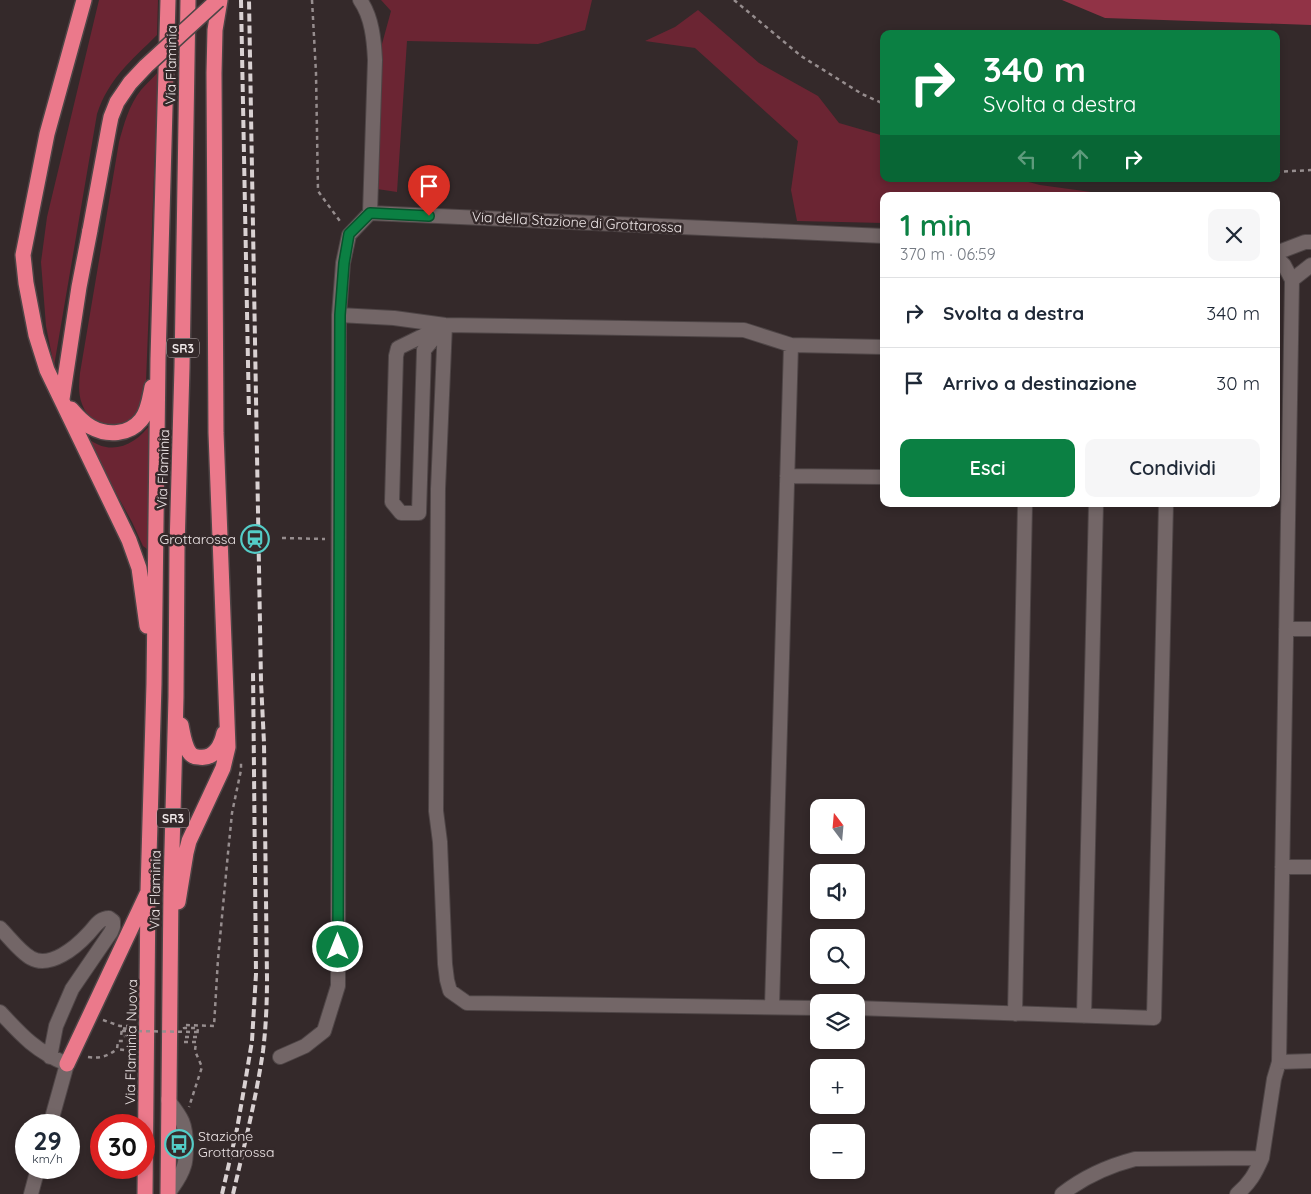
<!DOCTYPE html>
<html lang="it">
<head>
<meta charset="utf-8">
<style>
  :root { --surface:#fff; --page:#f6f6f7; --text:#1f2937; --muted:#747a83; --line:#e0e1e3; --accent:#0b8043 }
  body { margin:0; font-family:Quicksand,sans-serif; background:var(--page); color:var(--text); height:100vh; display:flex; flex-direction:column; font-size:19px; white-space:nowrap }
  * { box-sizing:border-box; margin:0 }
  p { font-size:16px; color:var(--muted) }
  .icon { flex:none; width:28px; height:28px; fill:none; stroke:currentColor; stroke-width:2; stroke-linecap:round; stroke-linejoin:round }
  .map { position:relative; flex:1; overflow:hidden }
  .details { position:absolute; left:880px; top:192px; width:400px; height:315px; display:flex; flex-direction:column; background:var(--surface); border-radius:10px; box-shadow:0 2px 8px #0003 }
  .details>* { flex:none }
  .top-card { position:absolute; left:880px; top:30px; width:400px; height:152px; border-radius:10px; box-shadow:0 2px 8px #0003; background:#0b8043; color:#fff; overflow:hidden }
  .needle { width:32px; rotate:344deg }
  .tools { position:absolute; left:810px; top:799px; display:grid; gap:10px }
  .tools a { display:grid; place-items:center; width:55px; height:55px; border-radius:10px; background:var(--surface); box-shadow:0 2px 8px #0003; font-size:25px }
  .speed { position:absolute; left:15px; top:1114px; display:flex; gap:10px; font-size:25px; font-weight:700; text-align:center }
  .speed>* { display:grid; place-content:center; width:65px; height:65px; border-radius:50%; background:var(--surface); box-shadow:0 2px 8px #0003; line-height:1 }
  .speed small { font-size:12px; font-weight:400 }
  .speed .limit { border:8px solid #d22; background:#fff; color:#111 }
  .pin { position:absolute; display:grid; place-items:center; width:42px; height:42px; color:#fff; margin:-51px -21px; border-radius:50% 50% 50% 0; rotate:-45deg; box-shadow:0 0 5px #0007 }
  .pin .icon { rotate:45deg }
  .me { position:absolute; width:55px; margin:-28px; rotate:0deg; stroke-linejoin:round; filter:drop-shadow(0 0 4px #0008) }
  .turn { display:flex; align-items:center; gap:18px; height:105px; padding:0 20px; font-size:22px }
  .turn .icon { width:65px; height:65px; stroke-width:2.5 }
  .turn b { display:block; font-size:35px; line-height:42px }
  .lanes { display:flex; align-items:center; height:48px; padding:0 20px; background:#0003; justify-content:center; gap:25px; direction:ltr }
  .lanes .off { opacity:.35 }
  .round { display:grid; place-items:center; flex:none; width:52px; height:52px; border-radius:10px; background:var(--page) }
  .overview { display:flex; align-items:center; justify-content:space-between; height:85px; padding:0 20px }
  h1 { font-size:30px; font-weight:600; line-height:38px; color:var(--accent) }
  .button { display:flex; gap:10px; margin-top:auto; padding:10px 20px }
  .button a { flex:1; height:58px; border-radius:10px; background:var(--accent); color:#fff; font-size:20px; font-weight:600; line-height:58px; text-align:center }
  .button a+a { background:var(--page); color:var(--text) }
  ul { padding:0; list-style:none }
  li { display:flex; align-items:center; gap:15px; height:70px; padding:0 20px; border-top:1px solid var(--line) }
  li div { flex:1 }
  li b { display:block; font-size:19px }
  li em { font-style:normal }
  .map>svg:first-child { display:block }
</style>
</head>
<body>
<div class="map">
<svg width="1311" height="1194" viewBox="0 0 1311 1194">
  <rect width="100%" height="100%" fill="#34292a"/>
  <!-- green -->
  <path fill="#6b2533" d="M99 0H158L157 35C131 61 109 78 97 114L54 366 46 326 41 262 47 217Z
    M381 0H592L585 30 538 44 407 41 397 192 377 189 382 44 391 11Z
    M698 10 759 63 818 96 839 123 884 136V179H1017L1040 185 1113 195V196H884V223L797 221 791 190 798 141 695 48 645 41 675 27Z
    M158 72 146 382C144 390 143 407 138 413 122 434 91 430 82 404 78 394 79 383 80 373L119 142C124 124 129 105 141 90 146 84 153 78 158 72Z
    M152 422 149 548 147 549 143 546 132 522 84 435C108 458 135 447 152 422Z"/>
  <!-- water -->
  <path fill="#913346" d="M1062 0H1311V25L1105 18Z"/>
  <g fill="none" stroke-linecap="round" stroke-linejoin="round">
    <defs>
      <path id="minor" d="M360 0C372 17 374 40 375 60L370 213
        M1276 253 1305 242H1311
        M1276 257 1284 265 1292 280 1279 1062 1311 1061
        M1292 280 1311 265
        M339 315 394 318 445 325 744 330 791 345
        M445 325 438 489 436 811 440 842 445 964 447 980 450 991 467 1003 819 1008
        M445 325 424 350 419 513H401L392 502 396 356 398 348Z
        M787 476 884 477
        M1286 629H1311
        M1282 867H1311
        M0 928C9 937 20 952 31 958 50 969 76 947 88 934 95 927 99 918 109 918L113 921V927L111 932 72 989 56 1026 50 1057
        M772 1007 791 345 884 347
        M856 1008 1154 1018 1166 504
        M0 1012C22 1036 37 1052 67 1064L50 1125
        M1015 1014 1025 504
        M1084 1016 1096 504
        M280 1057 305 1046 324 1031 338 986 339 315 343 263 349 235 370 213 884 236
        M31 1194 38 1168
        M168 1194C174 1185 181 1177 184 1166 186 1161 186 1153 186 1147 186 1123 182 1118 168 1100
        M1062 1194C1085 1176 1108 1166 1135 1159L1262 1158 1274 1079 1279 1062
        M1237 1194C1250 1183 1255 1174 1262 1158"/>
      <path id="highway" d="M84 0 47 134 23 255 26 283 36 335 47 370 129 540 139 568 147 626
        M62 399 79 287 90 230
        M71 409C77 416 83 423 91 427 107 436 129 435 141 420 148 412 150 397 152 387
        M181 725C183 734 184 744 189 752 191 755 194 757 198 757 214 760 221 746 224 733
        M178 902 186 853 189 841 223 768 228 747 216 433 214 73 215 30 220 0
        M67 1064 147 894
        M145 1194 148 891 154 684 158 359 168 0
        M168 1194 171 888 176 697 177 548 182 367 188 0"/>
    </defs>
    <!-- minor casing -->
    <use href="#minor" stroke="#4e4546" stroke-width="16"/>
    <!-- highway casing -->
    <use href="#highway" stroke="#4e4546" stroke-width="18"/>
    <!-- path -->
    <path stroke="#968d8e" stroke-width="2.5" stroke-dasharray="4 4" stroke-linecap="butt" d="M312 0 316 73 318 191 342 224
      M734 0 801 56 862 94 884 104
      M1276 172 1311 170
      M282 538 325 539
      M103 1020 120 1026H129V1029L122 1028 121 1036H133
      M122 1031H130
      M185 1037H197L198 1028H184V1025L214 1026 218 959 228 853 232 813 241 770V762
      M184 1042H196L195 1051 202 1067 189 1107
      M132 1051 117 1049 118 1041H133
      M88 1057C100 1059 108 1056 117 1049"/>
    <!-- minor -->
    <use href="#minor" stroke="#736667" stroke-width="14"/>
    <!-- highway -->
    <use href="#highway" stroke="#eb798b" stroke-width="15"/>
    <!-- rail -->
    <path stroke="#d9d1d2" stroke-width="4" stroke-dasharray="8 4" stroke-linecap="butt" d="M241 0 249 415
      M222 1194 237 1129 245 1083 252 1041 256 974 253 670
      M233 1194C244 1147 256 1099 263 1051 266 1027 267 1002 267 978L264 743 261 682 249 0"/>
    <defs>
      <path id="highway-bridge" d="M90 230 109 127 111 117 117 102 130 83 146 66 218 0"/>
    </defs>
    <!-- highway-bridge casing -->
    <use href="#highway-bridge" stroke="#4e4546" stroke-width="18" stroke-linecap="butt"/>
    <!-- path-bridge -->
    <path stroke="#968d8e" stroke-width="2.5" stroke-dasharray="4 4" stroke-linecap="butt" d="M130 1031 197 1032"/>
    <!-- highway-bridge -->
    <use href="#highway-bridge" stroke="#eb798b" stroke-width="15"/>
  </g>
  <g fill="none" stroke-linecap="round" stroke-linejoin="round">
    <defs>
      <path id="route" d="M338 947 340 315 344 263 349 234 370 213 429 216"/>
    </defs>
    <!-- route casing -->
    <use href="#route" stroke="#07532c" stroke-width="12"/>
    <!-- route -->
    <use href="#route" stroke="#0b8043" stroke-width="9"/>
  </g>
  <!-- icons -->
  <defs>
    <symbol id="station-ring" viewBox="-11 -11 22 22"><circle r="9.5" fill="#34292a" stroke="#54cdc8" stroke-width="1.5"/><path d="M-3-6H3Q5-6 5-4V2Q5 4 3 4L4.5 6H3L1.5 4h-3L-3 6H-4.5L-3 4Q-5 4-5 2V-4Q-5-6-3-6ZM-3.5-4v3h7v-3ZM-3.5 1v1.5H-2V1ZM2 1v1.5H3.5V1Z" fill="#54cdc8"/></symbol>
    <symbol id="bus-ring" viewBox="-11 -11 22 22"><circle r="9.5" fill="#34292a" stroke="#54cdc8" stroke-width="1.5"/><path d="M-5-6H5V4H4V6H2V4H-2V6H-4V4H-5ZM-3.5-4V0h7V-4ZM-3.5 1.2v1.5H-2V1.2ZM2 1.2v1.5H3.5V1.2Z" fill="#54cdc8"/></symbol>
  </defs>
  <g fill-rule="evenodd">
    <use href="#station-ring" x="239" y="523" width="32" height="32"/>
    <use href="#bus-ring" x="163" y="1128" width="32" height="32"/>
  </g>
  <g text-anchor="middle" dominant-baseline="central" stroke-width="5" stroke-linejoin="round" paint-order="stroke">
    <!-- shield labels -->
    <g fill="#34292a" stroke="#b6adae" stroke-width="1">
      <rect x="167" y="338.5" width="32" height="19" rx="4"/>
      <rect x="157" y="808.5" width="32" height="19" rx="4"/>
    </g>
    <g font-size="12" font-weight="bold" fill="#eee6e7">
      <text x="183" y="348">SR3</text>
      <text x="173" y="818">SR3</text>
    </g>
    <!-- street labels -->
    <g font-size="14" fill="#eee6e7" stroke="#34292a">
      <text transform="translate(171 65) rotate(-89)">Via Flaminia</text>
      <text transform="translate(577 222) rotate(3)">Via della Stazione di Grottarossa</text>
      <text transform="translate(163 469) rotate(-88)">Via Flaminia</text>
      <text transform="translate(155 890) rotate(-89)">Via Flaminia</text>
      <text transform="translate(131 1042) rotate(-89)">Via Flaminia Nuova</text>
    </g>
    <!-- poi labels -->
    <g font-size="14" fill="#eee6e7" stroke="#34292a" text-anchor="end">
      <text x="236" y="539">Grottarossa</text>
      <text x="198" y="1136" text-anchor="start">Stazione<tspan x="198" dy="16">Grottarossa</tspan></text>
    </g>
  </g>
</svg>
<div class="tools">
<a><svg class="needle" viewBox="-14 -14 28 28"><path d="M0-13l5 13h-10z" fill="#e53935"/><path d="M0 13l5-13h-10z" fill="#747a83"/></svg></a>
<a><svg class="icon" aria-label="sound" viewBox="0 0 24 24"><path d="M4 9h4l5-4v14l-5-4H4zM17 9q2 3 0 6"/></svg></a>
<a><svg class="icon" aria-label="search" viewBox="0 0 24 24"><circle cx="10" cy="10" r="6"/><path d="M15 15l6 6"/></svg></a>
<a><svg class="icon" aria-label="layers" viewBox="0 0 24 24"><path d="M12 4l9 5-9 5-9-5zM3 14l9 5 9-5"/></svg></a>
<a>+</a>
<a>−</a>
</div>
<div class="speed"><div>29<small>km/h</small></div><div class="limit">30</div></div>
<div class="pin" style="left:429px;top:216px;background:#d93025"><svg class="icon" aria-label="arrive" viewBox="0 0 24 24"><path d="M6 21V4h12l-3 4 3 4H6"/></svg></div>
<svg class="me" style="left:338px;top:947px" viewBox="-20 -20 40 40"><circle r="17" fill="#0b8043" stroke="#fff" stroke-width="3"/><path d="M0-11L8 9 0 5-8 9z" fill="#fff"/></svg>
<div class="top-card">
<div class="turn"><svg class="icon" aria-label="right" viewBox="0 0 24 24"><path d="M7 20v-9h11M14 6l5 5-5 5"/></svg><div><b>340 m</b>Svolta a destra</div></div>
<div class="lanes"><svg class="icon off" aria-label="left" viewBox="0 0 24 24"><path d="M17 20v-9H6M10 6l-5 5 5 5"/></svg><svg class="icon off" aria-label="ahead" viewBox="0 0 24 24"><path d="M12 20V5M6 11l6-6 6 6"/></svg><svg class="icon" aria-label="right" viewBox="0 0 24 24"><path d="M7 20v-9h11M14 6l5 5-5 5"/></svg></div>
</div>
<section class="details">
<div class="overview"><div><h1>1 min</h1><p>370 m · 06:59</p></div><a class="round"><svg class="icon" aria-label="close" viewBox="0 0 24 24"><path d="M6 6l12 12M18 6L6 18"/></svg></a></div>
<ul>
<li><svg class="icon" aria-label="right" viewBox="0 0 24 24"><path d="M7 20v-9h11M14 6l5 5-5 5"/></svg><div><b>Svolta a destra</b></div><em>340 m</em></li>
<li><svg class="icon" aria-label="arrive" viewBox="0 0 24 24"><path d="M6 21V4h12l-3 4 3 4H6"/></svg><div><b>Arrivo a destinazione</b></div><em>30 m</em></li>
</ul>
<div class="button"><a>Esci</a><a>Condividi</a></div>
</section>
</div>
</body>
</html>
